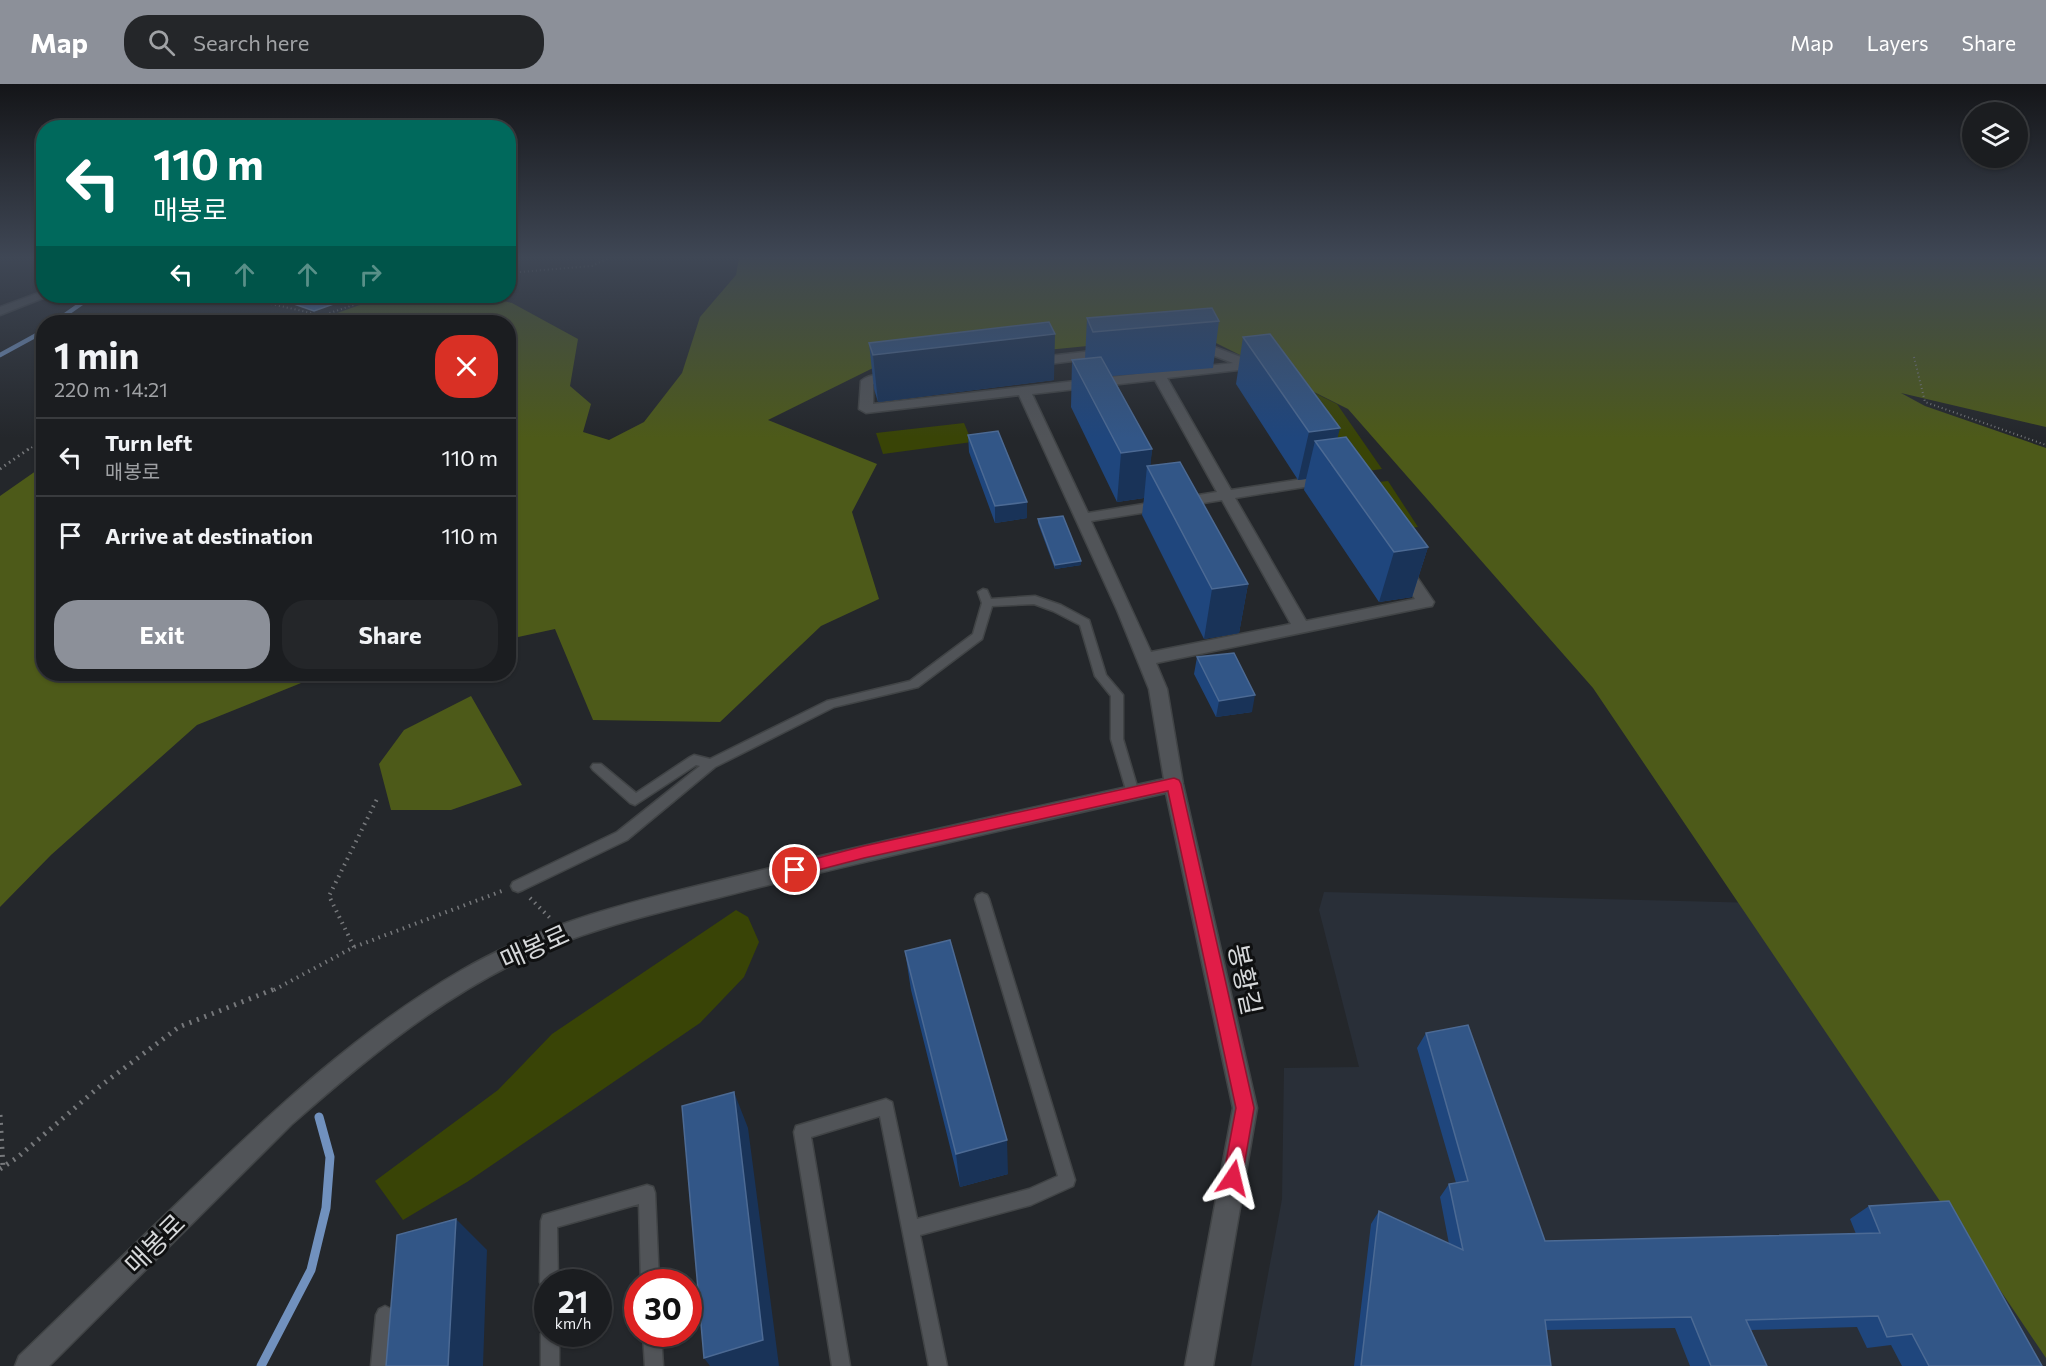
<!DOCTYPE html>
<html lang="en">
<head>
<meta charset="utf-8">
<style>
  :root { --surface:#1b1d20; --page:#242629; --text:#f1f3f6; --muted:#a0a2a5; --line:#393b3e; --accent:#8c9099 }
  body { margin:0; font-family:Commissioner,"Noto Sans KR",sans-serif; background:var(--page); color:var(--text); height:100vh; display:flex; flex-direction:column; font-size:22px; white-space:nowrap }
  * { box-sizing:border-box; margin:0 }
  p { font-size:20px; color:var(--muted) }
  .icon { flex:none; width:33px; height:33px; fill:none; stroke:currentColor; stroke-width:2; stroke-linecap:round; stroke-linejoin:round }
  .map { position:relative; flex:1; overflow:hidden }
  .side { position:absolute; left:36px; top:231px; width:480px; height:366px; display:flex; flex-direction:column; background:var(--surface); border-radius:24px; box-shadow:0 2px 4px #0004,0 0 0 2px var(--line) }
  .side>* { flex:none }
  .top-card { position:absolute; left:36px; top:36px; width:480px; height:183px; border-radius:24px; box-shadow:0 2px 4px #0004,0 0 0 2px var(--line); background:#00695c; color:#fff; overflow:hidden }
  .tools { position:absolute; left:1962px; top:18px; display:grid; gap:12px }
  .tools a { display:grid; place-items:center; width:66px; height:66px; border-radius:50%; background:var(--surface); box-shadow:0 2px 4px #0004,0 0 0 2px var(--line); font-size:30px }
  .speed { position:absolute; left:534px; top:1185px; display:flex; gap:12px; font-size:30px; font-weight:700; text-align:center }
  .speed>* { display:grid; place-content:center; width:78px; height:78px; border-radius:50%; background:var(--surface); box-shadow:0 2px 4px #0004,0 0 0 2px var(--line); line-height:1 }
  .speed small { font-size:15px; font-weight:400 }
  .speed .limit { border:9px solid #d22; background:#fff; color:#111 }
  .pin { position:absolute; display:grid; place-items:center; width:51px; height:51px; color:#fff; margin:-26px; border:3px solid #fff; border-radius:50%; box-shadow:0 2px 6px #0007 }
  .me { position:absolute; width:66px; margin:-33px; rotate:10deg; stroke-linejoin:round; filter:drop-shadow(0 0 4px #0008) }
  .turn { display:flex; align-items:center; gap:21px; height:126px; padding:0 18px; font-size:27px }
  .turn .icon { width:78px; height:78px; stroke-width:2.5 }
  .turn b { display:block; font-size:42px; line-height:51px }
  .lanes { display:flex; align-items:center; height:57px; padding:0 18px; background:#0003; justify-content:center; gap:30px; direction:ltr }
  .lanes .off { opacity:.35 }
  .round { display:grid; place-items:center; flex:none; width:63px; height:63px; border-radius:24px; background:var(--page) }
  .summary { display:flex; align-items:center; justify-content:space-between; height:102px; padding:0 18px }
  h1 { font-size:36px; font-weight:700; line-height:45px }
  .cta { display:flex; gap:12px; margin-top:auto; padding:12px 18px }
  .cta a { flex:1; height:69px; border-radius:24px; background:var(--accent); color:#fff; font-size:24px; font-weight:700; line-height:69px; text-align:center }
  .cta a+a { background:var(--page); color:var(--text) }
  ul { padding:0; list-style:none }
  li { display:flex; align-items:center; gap:18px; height:78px; padding:0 18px; border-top:2px solid var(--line) }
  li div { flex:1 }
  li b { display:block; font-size:22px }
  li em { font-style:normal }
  header { display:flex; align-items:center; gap:36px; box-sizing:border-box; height:84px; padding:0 30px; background:var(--accent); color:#fff }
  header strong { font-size:28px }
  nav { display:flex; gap:33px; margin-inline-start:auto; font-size:21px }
  .search { width:420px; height:54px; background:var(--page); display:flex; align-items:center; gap:15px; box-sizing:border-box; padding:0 21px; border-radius:24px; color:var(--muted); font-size:22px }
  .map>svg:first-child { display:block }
</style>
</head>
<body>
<header>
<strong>Map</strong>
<div class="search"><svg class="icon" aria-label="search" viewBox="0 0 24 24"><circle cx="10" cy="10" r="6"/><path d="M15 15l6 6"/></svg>Search here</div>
<nav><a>Map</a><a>Layers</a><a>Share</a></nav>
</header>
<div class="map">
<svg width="2046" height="1282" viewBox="0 0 2046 1282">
  <rect width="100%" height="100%" fill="#24272b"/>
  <!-- built -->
  <path fill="#292f38" d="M1324 808 1760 819 2046 1180V1282H1251L1282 1115 1284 984 1359 983 1319 826Z"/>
  <!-- green -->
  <path fill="#394406" d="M1294 299 1337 320 1382 385 1347 390Z
    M964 339 972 358 883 370 876 349Z
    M1388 397 1418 443 1386 447 1356 400Z
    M736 826 748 833 759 858 744 893 700 939 467 1098 403 1136 375 1097 498 1006 552 950Z"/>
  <!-- forest -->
  <path fill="#4d5a19" d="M739 174H2046V343L1901 309 1925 322 2046 364V1274L1593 604 1348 325 1200 251 875 283 768 336 877 380 852 428 879 515 821 542 720 638 593 636 555 545 509 555 508 238H312L385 212H481L512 219 578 255 570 302 591 320 583 348 609 356 644 338 682 289 700 233 736 191Z
    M43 382 44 590H339L311 595 197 641 51 771 0 823V412Z
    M471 612 522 701 451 726H391L379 680 404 646Z"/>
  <!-- water -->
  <path fill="#4673b2" stroke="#7191be" stroke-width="1.5" d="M271 212H356L314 227Z"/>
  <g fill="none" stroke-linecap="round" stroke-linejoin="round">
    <!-- stream-far1 -->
    <path stroke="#7191be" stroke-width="4.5" d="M55 238 92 212
      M0 271 44 247"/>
    <!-- stream -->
    <path stroke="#7191be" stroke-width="9" d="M261 1282 311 1186 326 1124 330 1073 319 1033"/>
    <defs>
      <path id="lane" d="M983 505 987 506 991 515 1035 512 1061 521 1089 536 1106 591 1123 611V655L1139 709 1137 712H1129L1127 709 1111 655V612L1095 592 1080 541 1053 527 1034 520 992 522 982 555 918 603 834 623 715 683 627 756 523 806 518 808 513 806 511 802 513 798 617 748 700 682 696 681 635 721 630 719 593 686 591 683 593 680H601L636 709 690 673 694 671 710 675 827 617 910 597 973 550 982 519 978 508Z
        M982 809 987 811 989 815 1075 1096 1073 1102 1031 1121 920 1151 947 1282H929L880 1032 811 1053 850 1282H832L794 1048 796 1042 886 1015 892 1018 917 1135 1029 1105 1058 1092 975 815 977 811Z
        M647 1101 653 1103 655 1109 659 1198H641L639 1120 557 1143 558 1198H548V1206L543 1204 540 1198 541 1137 543 1131Z
        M385 1222 391 1225 394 1231 389 1282H371L376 1231 379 1225Z
        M548 1242V1250H559V1282H541V1250L544 1244Z
        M643 1250H661L663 1282H645Z"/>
      <path id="street" d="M44 207V212H48L0 231V223Z
        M1193 255 1254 278 1267 286 1261 290 1247 285 1167 294 1231 406 1329 391 1336 395 1329 399 1235 414 1306 537 1415 515 1394 484 1402 479 1408 480 1434 518 1432 522 1426 523 1156 579 1167 605 1183 700 1257 1024 1213 1282H1185L1233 1024 1166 709C1028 740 890 771 752 805 672 826 590 842 515 879 432 920 360 980 291 1041L49 1282H15L19 1272C76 1217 133 1162 191 1106 275 1025 360 945 462 886 552 834 651 813 750 789 888 755 1026 725 1164 695L1149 605 1117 526 1019 311 866 329 859 325 861 297C868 290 896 286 903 293L897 297 873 300V320L1233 279 1189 262 1187 259 1189 256ZM1155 296 1217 408 1088 429 1032 310ZM1222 416 1291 540 1151 568 1091 437Z
        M1109 265 1115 269 1113 272 1032 282 1026 278 1032 274Z"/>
    </defs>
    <!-- lane casing -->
    <use href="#lane" stroke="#414446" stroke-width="3"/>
    <!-- street casing -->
    <use href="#street" stroke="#414446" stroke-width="3"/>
    <!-- path-far3 -->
    <path stroke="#76787b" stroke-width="2" stroke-dasharray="1 3" stroke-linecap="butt" d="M508 189 592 182 609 174
      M236 212 320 231
      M303 238 380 212
      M1914 273 1925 318 2046 361
      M28 366 44 355"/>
    <!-- path-far2 -->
    <path stroke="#76787b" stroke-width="3" stroke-dasharray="1.5 4" stroke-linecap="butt" d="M0 385 30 364"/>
    <!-- path-far1 -->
    <path stroke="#76787b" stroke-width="4" stroke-dasharray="1.5 5" stroke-linecap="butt" d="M530 814 550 834
      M354 863 329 812 378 713
      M274 906 354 863 502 807"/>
    <!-- path -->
    <path stroke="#76787b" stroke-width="5" stroke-dasharray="2 6" stroke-linecap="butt" d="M0 1031 3 1083
      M0 1085 18 1073 99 1003 179 943 277 904"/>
    <!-- lane -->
    <use href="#lane" fill="#515458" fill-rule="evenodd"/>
    <!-- street -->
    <use href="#street" fill="#515458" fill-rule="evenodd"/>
  </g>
  <!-- wall -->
  <path fill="#1f467d" d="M1087 234 1219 237 1213 284 1112 292 1152 365 1150 382 1248 500 1239 549 1204 555 1142 431 1144 414 1117 418 1071 323 1072 276 1085 275Z
    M1243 253 1337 354 1428 463 1412 513 1379 518 1304 406 1306 395 1298 396 1236 300Z
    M869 259 1054 296 878 318 874 305Z
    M968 351 1027 434 995 439 969 368Z
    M1038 435 1081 481 1055 485 1038 439Z
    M1197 573 1252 628 1216 633 1194 590Z
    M905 867 1008 1090 960 1103 911 906Z
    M1426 949 1545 1157 1856 1150 1850 1135 1869 1122 2042 1282H1902L1891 1261 1867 1264 1857 1243 1751 1246 1767 1282H1690L1675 1244 1546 1246 1551 1282H1354L1371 1140 1379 1127 1449 1160 1440 1113 1449 1100 1456 1099 1417 964Z"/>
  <!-- shaded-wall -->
  <path fill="#193358" d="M1055 250 1054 296 878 318 873 271Z
    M1340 344 1331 381 1315 357 1306 395 1298 396 1309 348Z
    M1152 365 1150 388 1147 382 1144 414 1117 418 1121 369Z
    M1027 418V434L995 439V422Z
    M1428 463 1412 513 1379 518 1394 468Z
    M1081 477V481L1055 485V481Z
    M1248 500 1239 549 1204 555 1212 505Z
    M1255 611 1252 628 1216 633 1219 617Z
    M734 1008 748 1044 779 1282H710L704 1274Z
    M1007 1056 1008 1090 960 1103 956 1070Z
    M456 1135 487 1166 483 1282H448Z"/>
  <!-- building -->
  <path fill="#325687" stroke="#4c6a94" stroke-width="1.5" d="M1212 224 1219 237 1093 248 1087 234Z
    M1049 238 1055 250 873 271 869 259Z
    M1270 250 1340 344 1309 348 1243 253Z
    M1101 273 1152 365 1121 369 1072 276Z
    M998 347 1027 418 995 422 968 351Z
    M1346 353 1428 463 1394 468 1315 357Z
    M1180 378 1248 500 1212 505 1147 382Z
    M1063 432 1081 477 1055 481 1038 435Z
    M1234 569 1255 611 1219 617 1197 573Z
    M950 856 1007 1056 956 1070 905 867Z
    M1468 941 1545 1157 1880 1149 1869 1122 1949 1117 2042 1282H1929L1912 1250 1887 1253 1878 1232 1746 1236 1767 1282H1711L1691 1233 1545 1236 1551 1282H1361L1379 1127 1463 1166 1449 1100 1468 1097 1426 949Z
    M734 1008 763 1256 704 1274 682 1022Z
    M456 1135 448 1282H386L397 1151Z"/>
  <!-- sky -->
  <linearGradient id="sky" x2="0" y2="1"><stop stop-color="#141518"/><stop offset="0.49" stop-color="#3f4755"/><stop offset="1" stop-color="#3f4755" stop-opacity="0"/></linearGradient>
  <rect width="2046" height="354" fill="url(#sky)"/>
  <!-- route -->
  <path fill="#e11d48" stroke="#92132f" stroke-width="1.5" d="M1174 694 1179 696 1181 700 1254 1024 1242 1094 1239 1101 1233 1103 1226 1101 1223 1094 1236 1024 1168 707 864 774 795 792 790 790 787 786 790 781 795 780 864 762Z"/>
  <g text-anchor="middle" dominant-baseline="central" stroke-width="6" stroke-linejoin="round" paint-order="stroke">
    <!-- near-street labels -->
    <g font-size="26" fill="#d5d7d9" stroke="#0f1011">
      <text transform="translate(534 862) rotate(-24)">매봉로</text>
      <text transform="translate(1246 895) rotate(78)">봉황길</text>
      <text transform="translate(154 1159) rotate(-45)">매봉로</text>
    </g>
  </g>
</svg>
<div class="tools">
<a><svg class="icon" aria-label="layers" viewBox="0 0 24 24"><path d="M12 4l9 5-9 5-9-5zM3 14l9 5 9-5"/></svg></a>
</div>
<div class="speed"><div>21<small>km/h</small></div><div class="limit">30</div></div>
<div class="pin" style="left:795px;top:786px;background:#d93025"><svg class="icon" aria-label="arrive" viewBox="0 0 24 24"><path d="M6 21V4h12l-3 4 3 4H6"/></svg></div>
<svg class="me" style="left:1233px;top:1094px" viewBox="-20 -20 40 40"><path d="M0-17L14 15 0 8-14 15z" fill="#e11d48" stroke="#fff" stroke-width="4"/></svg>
<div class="top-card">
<div class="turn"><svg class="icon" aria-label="left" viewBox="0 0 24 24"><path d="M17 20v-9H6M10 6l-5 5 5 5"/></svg><div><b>110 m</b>매봉로</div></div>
<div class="lanes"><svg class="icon" aria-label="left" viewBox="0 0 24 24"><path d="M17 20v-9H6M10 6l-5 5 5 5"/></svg><svg class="icon off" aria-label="ahead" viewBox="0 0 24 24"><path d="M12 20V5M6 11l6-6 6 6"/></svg><svg class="icon off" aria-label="ahead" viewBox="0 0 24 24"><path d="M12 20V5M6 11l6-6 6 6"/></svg><svg class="icon off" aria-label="right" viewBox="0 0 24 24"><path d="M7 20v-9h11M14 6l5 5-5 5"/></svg></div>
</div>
<section class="side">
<div class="summary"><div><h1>1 min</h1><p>220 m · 14:21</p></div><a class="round" style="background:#d93025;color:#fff"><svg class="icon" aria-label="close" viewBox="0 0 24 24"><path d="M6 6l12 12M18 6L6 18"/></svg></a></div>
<ul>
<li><svg class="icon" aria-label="left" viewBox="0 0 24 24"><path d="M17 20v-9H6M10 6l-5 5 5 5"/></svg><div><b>Turn left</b><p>매봉로</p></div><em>110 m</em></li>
<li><svg class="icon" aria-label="arrive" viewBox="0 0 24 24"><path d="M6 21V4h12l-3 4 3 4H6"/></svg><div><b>Arrive at destination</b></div><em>110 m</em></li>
</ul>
<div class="cta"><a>Exit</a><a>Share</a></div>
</section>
</div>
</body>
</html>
